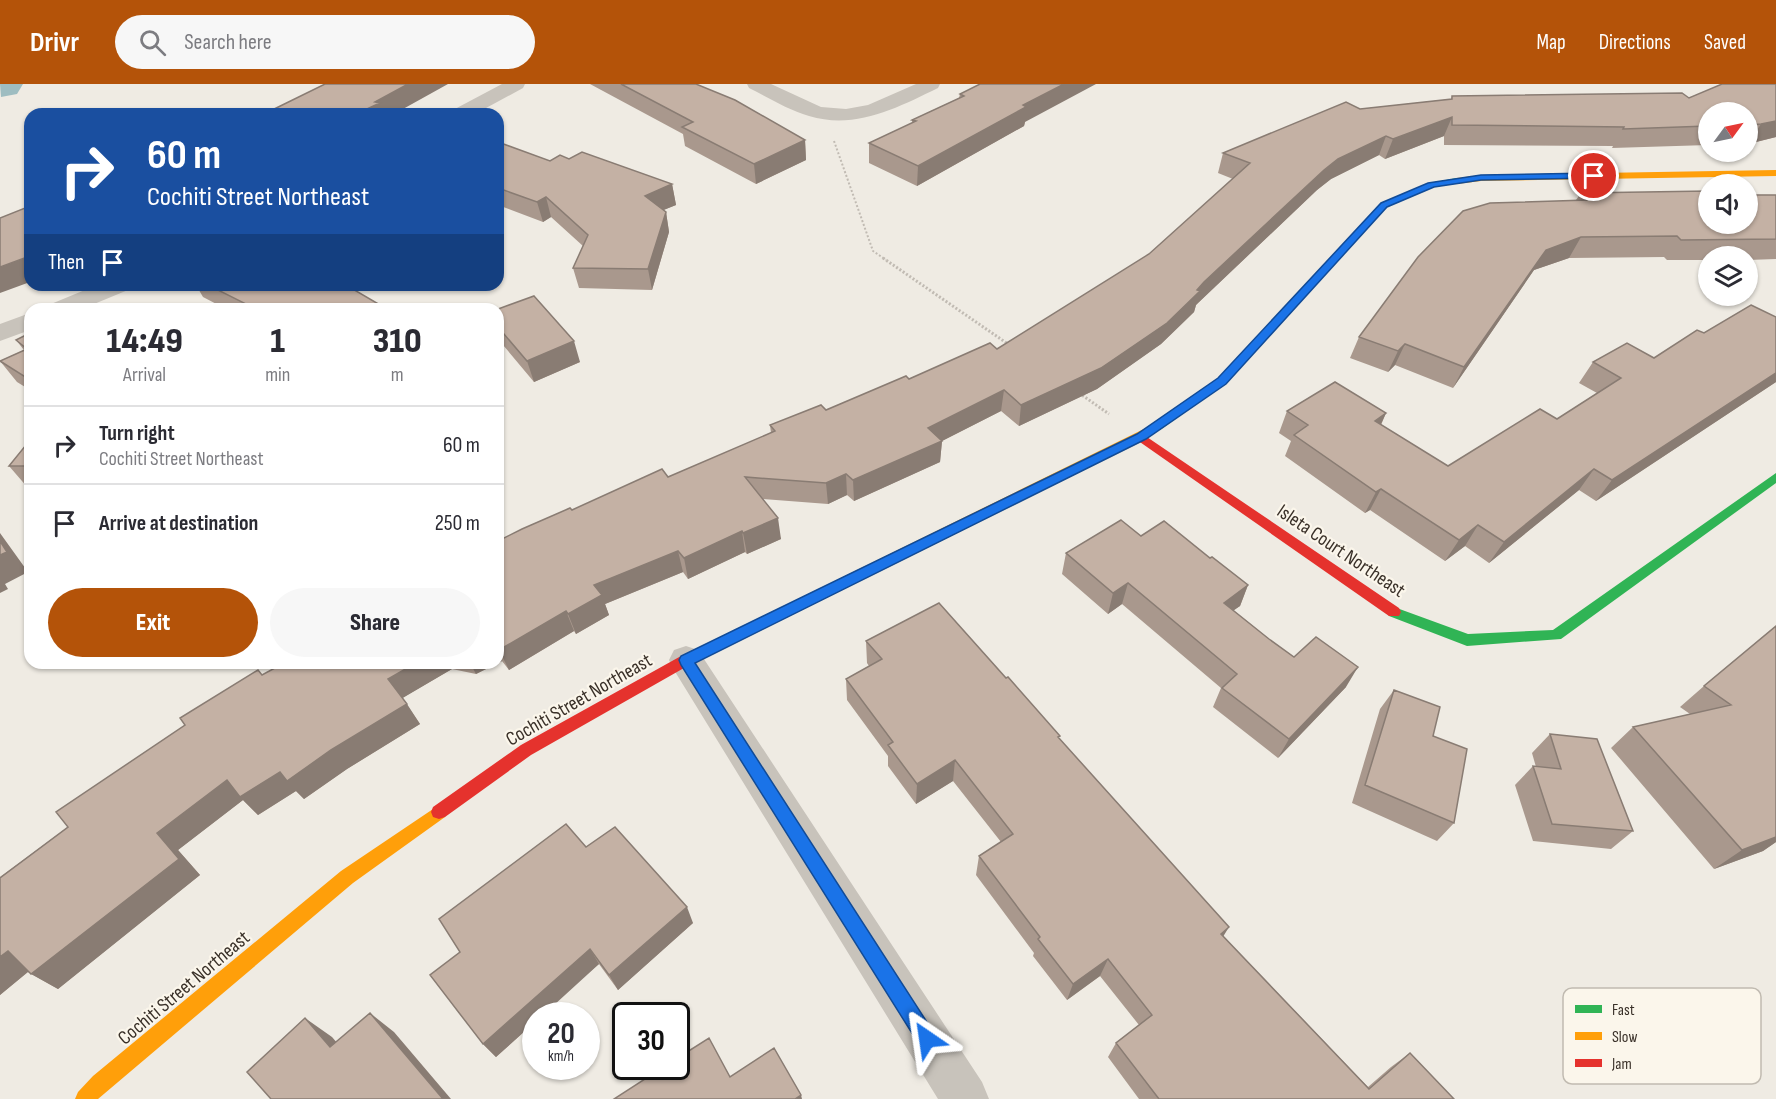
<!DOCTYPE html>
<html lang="en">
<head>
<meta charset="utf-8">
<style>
  :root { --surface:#fff; --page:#f7f7f7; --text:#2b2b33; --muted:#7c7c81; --line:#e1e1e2; --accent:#b45309 }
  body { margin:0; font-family:"Sofia Sans Condensed",sans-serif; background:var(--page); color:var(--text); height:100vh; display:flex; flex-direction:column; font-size:22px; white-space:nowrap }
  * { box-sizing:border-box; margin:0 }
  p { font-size:20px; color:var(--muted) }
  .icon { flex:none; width:33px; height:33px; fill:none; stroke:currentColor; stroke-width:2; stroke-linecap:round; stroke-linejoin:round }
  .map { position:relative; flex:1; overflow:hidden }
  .details { position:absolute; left:24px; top:219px; width:480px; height:366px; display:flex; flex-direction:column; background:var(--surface); border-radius:18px; box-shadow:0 2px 4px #0004 }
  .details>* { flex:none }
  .banner { position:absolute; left:24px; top:24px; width:480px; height:183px; border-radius:18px; box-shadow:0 2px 4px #0004; background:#1a4fa0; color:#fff; overflow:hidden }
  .needle { width:39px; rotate:57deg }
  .buttons { position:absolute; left:1698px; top:18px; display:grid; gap:12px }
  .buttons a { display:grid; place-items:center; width:60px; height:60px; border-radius:50%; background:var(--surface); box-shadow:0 2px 4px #0004; font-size:30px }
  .speed { position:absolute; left:522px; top:918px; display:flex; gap:12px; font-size:30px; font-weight:700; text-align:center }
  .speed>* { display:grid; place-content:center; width:78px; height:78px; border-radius:50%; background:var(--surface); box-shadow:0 2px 4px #0004; line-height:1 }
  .speed small { font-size:15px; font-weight:400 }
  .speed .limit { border:3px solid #111; border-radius:9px; background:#fff; color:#111 }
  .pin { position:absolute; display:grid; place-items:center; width:51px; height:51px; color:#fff; margin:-26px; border:3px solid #fff; border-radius:50%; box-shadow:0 2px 6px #0007 }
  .me { position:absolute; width:66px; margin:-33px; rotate:328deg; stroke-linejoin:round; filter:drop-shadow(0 0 4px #0008) }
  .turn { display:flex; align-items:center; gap:21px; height:126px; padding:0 24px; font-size:27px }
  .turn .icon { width:78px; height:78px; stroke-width:2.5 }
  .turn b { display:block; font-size:42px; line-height:51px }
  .then { display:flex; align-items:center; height:57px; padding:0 24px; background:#0003; gap:12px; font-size:22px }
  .eta { display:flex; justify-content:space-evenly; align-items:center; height:102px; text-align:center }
  .eta b { font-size:36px; font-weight:800; line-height:42px }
  .button { display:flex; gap:12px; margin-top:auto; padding:12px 24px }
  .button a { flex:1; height:69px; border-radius:36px; background:var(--accent); color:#fff; font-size:24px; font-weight:800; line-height:69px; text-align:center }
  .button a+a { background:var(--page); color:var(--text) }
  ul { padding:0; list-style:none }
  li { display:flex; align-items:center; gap:18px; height:78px; padding:0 24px; border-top:2px solid var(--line) }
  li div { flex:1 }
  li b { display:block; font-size:22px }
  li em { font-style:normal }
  header { display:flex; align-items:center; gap:36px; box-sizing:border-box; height:84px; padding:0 30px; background:var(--accent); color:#fff }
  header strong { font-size:28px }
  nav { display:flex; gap:33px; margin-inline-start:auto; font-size:21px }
  .search { width:420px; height:54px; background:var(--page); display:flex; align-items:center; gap:15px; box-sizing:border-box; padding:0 21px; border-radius:33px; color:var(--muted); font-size:22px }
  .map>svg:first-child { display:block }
</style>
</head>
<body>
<header>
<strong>Drivr</strong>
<div class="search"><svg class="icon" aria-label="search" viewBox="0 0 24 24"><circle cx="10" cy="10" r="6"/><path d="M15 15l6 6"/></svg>Search here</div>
<nav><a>Map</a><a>Directions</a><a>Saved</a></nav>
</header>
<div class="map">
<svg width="1776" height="1015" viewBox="0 0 1776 1015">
  <rect width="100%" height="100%" fill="#efebe3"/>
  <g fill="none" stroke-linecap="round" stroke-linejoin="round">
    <!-- river -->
    <path fill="#9ebdc1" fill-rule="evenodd" d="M0 0H23L17 10 1 13Z"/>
    <!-- path-far1 -->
    <path stroke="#c1bbb3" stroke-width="2" stroke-dasharray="2 2" stroke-linecap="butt" d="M834 57 873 167 886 176"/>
    <!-- path -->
    <path stroke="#c1bbb3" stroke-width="3" stroke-dasharray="2 2" stroke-linecap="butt" d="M883 174 1008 260
      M1079 309 1109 330"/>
    <!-- street -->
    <path fill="#c8c3bb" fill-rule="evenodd" d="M502 0H525L523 4 475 30H450L453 26Z
      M747 0H771L821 23 846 25 868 21 916 0H940L938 4C897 24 855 46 809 32 788 26 769 14 749 4Z
      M97 201H131L128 206 82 225H47L51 220Z
      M30 229V246L0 257V240Z
      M686 562 698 566 982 998 989 1015H938L674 586 669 576 674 566Z"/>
    <!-- fast -->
    <path fill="#30b455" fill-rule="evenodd" d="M1457 94 1460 95V99L1434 103 1387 123 1226 299 1160 346H1152L1150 343 1152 340 1218 295 1381 119 1429 99Z
      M1776 389V399L1561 555 1467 562 1389 532 1387 528 1389 524 1394 523 1468 550 1553 546Z"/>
    <!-- slow -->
    <path fill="#ff9f0a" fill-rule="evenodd" d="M1776 86V92L1481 97 1457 100 1453 97 1457 94 1481 91Z
      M1156 339 1160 340 1162 343 1145 356 735 559H725L723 555 725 551Z
      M439 721 445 723 447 728 445 733 353 799 98 1015H75L78 1008 93 992 341 787Z"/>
    <!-- jam -->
    <path fill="#e5322d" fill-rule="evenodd" d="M1141 349 1399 524 1401 528 1399 532H1389L1137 356 1135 353Z
      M730 549 735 551 737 555 735 559 691 580 531 671 445 733 439 735 433 733 431 728 433 723 521 661 681 572Z"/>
  </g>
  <!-- wall -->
  <path fill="#a9988d" d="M590 0H696L805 56 806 76 756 100 685 62 683 50Z
    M1722 0 1776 53 1748 60V28H1708V61L1612 64 1613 62 1444 61V52L1385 75 1379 71 1331 95 1317 106 1198 219 1196 221 1194 228 1161 260 1097 305 1019 342 1001 327 942 357 940 378 854 417 847 411 828 420 763 415 781 455 747 470 745 468 688 495 683 488 605 520 609 531 576 550 574 547 509 586 502 577 476 590 452 585 402 614 420 640 347 685 304 715 296 707 258 731 243 716 178 766 200 791 58 905 28 888 0 911V793L68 743 262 591 284 579H498V457L572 426 668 393 771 349 770 341 826 326 909 295 997 265 1149 170 1233 95 1218 89 1223 69 1360 25 1451 15 1452 12 1689 14Z
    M960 10 1025 38 1024 42 917 102 869 79V59L912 39V36L959 14Z
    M498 58 550 77 569 75 672 100 676 121 663 126 666 128 669 148 652 206 579 204 573 184 583 162 551 133 543 138 498 121Z
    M1581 109 1776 111V175L1748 176V172H1708V176H1667L1664 173 1569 174 1534 186 1453 304 1395 281 1388 288 1350 274 1359 253 1576 116Z
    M196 201H346L387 225H226L203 213Z
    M498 225 580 278 534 298 498 255Z
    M1776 233V298L1596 417 1579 406 1489 479 1465 462 1445 477 1370 426 1365 429 1285 372 1291 357 1279 349 1287 327 1386 329 1381 341 1448 382 1557 335 1597 309 1579 299 1593 278 1654 274 1704 249Z
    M30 249V306L17 298 0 277 24 266 16 256Z
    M30 356V404H28L9 382Z
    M1141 452 1210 474 1248 501 1240 522 1233 526 1269 555 1294 573 1346 603 1278 674 1213 623 1221 604 1122 520 1108 530 1062 490 1066 469Z
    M1776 542V758L1763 767 1714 785 1611 664 1633 643 1690 630 1680 623 1704 602Z
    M866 557 1059 655 1223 852 1368 1003 1391 983 1410 969 1454 1015H1139L1108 973 1116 959 1139 941 1100 892 1067 916 1033 872 1034 869 976 791 979 772 1001 758 953 697 916 720 888 682V672L847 616 846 595 869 582 867 579Z
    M1394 606 1433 652 1454 739 1437 757 1352 719 1380 625Z
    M1550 650 1633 747 1611 765 1533 757 1515 701 1533 682 1536 683 1532 669Z
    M586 763 693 839 618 906 599 880 536 932V937L496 973 483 960 460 868Z"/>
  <!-- shaded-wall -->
  <path fill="#897c73" d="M408 0H448L394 30H356L375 18Z
    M1064 0H1096L1025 38 1024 42 917 102 918 82 1023 21Z
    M1452 33 1444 52 1385 75 1393 55Z
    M1776 37V53L1748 60 1761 40Z
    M1386 52 1379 71 1331 95 1317 106 1198 219 1196 221 1194 228 1161 260 1097 305 1019 342 1021 321 1197 206 1204 198 1324 86 1338 75Z
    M805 56 806 76 756 100 754 80Z
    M672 100 676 121 649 132 645 112Z
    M546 113 551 133 543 138 537 118Z
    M666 128 669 148 652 206 648 185Z
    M1581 153 1569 174 1534 186 1453 304 1464 283 1546 166Z
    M30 172V198L0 209V183Z
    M574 257 580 278 534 298 527 277Z
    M1405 260 1395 281 1388 288 1398 267Z
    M1776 289V298L1596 417 1612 396Z
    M1004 306 1001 327 942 357 940 378 854 417 853 396 928 344Z
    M1386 329 1376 351 1375 337Z
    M1594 385 1579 406 1489 479 1504 458Z
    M846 390 847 411 828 420 826 399Z
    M1381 405 1370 426 1365 429 1376 408Z
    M778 434 781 455 747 470 743 449Z
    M1478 441 1465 462 1445 477 1459 456Z
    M742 447 745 468 688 495 684 474Z
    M0 449 28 488 5 500 8 505 0 509Z
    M678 467 683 488 605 520 609 531 576 550 568 530 594 501Z
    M1128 499 1122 520 1108 530 1113 509Z
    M1248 501 1240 522 1216 539 1224 519Z
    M566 527 574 547 509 586 499 566Z
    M498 568 502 577 476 590 470 579H498Z
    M416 579H448L452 585 401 615 388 595Z
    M1358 583 1346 603 1278 674 1289 655Z
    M407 620 420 640 347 685 304 715 296 707 258 731 243 716 178 766 200 791 58 905 31 890 157 749 227 696 280 688 331 666Z
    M955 676 953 697 916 720 917 700Z
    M1776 753V758L1763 767 1714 785 1742 766Z
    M687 823 693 839 618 906 609 891Z
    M1229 843 1218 861 1221 850Z
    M590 865 599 880 542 932H536V937L496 973 483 960Z
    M8 867 35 882 0 911V873Z
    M1108 875 1100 892 1067 916 1073 900Z
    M370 929 394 948 451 1015H443Z
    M305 934 332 953 357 982 330 963Z
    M801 1011 802 1015H795Z"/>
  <!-- building -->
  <path fill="#c4b1a4" stroke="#897c73" stroke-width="1.5" d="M325 0H408L375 18 380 19 356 30H264Z
    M621 0H696L735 16 805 56 754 80 682 43 693 38Z
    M980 0H1064L1023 21 1026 23 918 82 869 59 916 37 912 36 964 12 960 10Z
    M1722 0H1776V37L1761 40 1748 41V28H1708V42L1623 45 1624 43 1452 41V33L1393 55 1386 52 1338 75 1324 86 1204 198 1197 206 1200 207 1167 239 1101 284 1021 321 1004 306 928 344 942 357 853 396 846 390 826 399 745 393 778 434 743 449 742 447 684 474 678 467 594 501 602 511 568 530 566 527 499 566 498 565V457L522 445 570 424 572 426 662 385 668 393 775 347 770 341 821 321 826 326 906 292 909 295 990 259 997 265 1149 170 1250 79 1223 69 1346 18 1360 25 1452 15V12L1682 9 1689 14Z
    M498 58 550 77 560 71 569 75 582 68 672 100 645 112 666 128 648 185 573 184 588 151 546 113 537 118 498 104Z
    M1708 107V140H1748V107L1752 111H1776V155L1681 156 1677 152 1581 153 1546 166 1464 283 1405 260 1398 267 1359 253 1418 173 1463 127 1490 119 1587 116 1581 109Z
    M30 122V172L0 183V134Z
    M208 201H346L387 225H256Z
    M534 212 574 257 527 277 498 243V225Z
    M1751 221 1776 233V289L1612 396 1594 385 1504 458 1478 441 1459 456 1381 405 1376 408 1294 351 1308 341 1287 327 1335 298 1386 329 1375 337 1448 382 1540 325 1557 335 1621 294 1593 278 1627 259 1654 274 1697 246 1704 249Z
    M30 249V296L0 277 27 265 16 256Z
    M30 356V382H9Z
    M1121 436 1141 452 1164 437 1210 474 1212 473 1248 501 1224 519 1269 555 1294 573 1316 553 1358 583 1289 655 1222 604 1237 590 1128 499 1113 509 1066 469Z
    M0 457 7 468 0 471Z
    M939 519 1006 594 1008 593 1060 652 1058 653 1229 843 1221 850 1369 1005 1410 969 1454 1015H1159L1116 959 1152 931 1108 875 1073 900 1038 855 1040 853 979 772 1013 750 955 676 917 700 888 661 893 658 846 595 882 575 866 557Z
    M1776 542V753L1742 766 1633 643 1731 621 1704 602Z
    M284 579H416L388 595 407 620 331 666 287 697 280 688 240 713 227 696 157 749 179 775 31 890 8 867 0 873V794L68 743 56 728 185 641 180 634 258 586 262 591Z
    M1394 606 1440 623 1433 652 1467 665 1454 739 1365 701Z
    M1550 650 1597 655 1633 747 1552 740 1533 682 1561 685Z
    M566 740 586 763 615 743 687 823 609 891 590 865 483 960 430 891 460 868 439 835Z
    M370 929 443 1015H271L247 988 305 934 330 963Z
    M709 954 730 993 774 964 801 1011 795 1015H614L665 982H676V975Z"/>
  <!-- route -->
  <path fill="#1a73e8" stroke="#114b97" stroke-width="1.5" d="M1594 89 1599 92 1597 94 1481 96 1434 103 1387 123 1226 300 1146 355 695 579 934 949 936 955 934 962 927 965 920 962 681 581 679 576 681 572 1137 350 1218 294 1381 119 1428 99 1481 91Z"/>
  <g text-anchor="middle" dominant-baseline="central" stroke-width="4.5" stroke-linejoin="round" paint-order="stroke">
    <!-- street labels -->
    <g font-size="20" fill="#3a3129" stroke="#fbf6eb">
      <text transform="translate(1341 467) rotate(34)">Isleta Court Northeast</text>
      <text transform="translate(579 616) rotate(-30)">Cochiti Street Northeast</text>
      <text transform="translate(184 904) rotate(-40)">Cochiti Street Northeast</text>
    </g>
  </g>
  <!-- legend -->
  <rect x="1563" y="904" width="198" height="96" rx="9" fill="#fbf6eb" stroke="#c1bbb1" stroke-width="1.5"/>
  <rect x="1575" y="921" width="27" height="8" fill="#30b455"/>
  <rect x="1575" y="948" width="27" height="8" fill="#ff9f0a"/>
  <rect x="1575" y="975" width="27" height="8" fill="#e5322d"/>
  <g font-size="16" fill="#3a3129">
    <text x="1612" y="931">Fast</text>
    <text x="1612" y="958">Slow</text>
    <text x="1612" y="985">Jam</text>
  </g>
</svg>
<div class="buttons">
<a><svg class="needle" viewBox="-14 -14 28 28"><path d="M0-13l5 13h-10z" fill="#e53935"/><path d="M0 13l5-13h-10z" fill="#7c7c81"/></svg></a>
<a><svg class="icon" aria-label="sound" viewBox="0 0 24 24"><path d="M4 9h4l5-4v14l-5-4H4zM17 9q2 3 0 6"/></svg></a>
<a><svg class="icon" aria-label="layers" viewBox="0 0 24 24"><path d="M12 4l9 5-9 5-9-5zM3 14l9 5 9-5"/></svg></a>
</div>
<div class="speed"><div>20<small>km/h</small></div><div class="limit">30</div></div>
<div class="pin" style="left:1594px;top:92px;background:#d93025"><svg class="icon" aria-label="arrive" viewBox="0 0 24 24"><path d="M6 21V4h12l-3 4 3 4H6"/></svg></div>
<svg class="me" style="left:927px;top:955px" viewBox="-20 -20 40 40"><path d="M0-17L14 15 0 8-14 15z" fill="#1a73e8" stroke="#fff" stroke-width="4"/></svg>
<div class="banner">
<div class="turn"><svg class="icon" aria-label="right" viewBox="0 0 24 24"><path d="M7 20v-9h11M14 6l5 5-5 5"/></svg><div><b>60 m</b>Cochiti Street Northeast</div></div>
<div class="then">Then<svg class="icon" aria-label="arrive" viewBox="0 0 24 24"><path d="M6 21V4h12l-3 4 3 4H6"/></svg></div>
</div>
<section class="details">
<div class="eta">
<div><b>14:49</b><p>Arrival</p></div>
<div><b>1</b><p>min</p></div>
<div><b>310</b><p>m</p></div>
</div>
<ul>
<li><svg class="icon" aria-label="right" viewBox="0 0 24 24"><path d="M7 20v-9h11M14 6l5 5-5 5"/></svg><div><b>Turn right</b><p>Cochiti Street Northeast</p></div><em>60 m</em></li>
<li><svg class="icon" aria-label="arrive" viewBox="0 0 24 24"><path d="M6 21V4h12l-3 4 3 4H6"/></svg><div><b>Arrive at destination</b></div><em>250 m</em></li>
</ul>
<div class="button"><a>Exit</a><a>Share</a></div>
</section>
</div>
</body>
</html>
